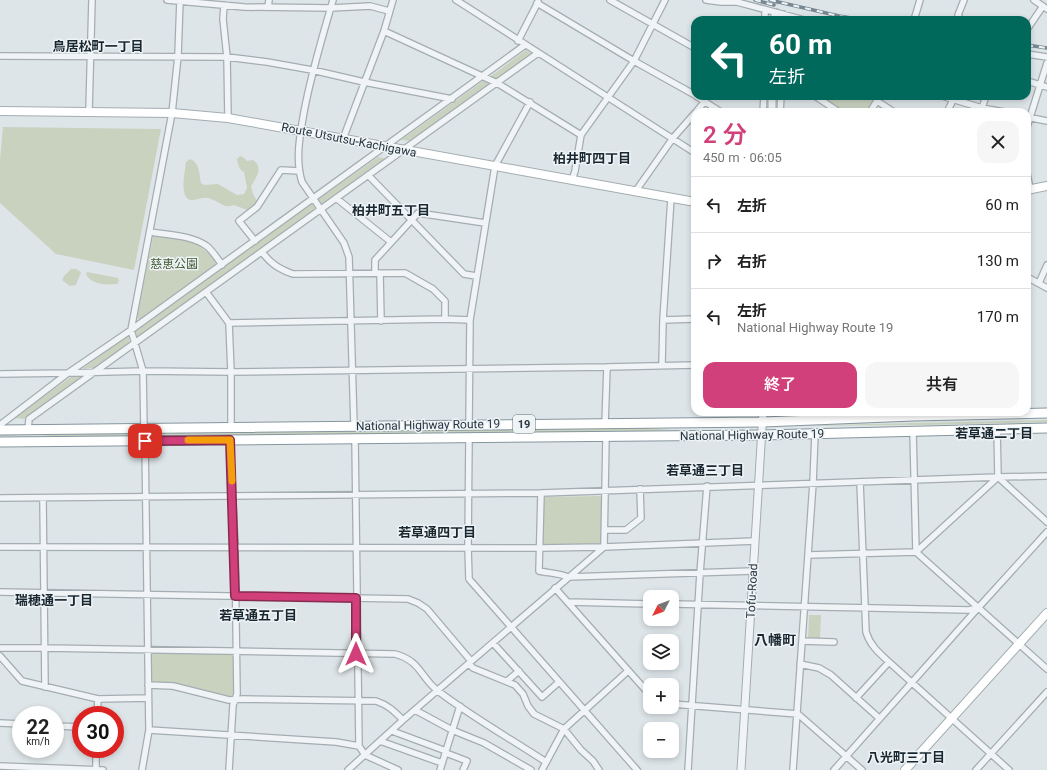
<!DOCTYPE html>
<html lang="ja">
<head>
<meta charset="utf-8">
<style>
  :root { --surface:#fff; --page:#f6f6f6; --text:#222; --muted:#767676; --line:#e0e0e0; --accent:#d1407a }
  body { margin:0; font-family:Roboto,"Noto Sans JP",sans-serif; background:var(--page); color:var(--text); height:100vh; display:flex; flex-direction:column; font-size:15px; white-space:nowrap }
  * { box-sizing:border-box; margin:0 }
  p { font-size:13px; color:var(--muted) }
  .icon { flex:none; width:22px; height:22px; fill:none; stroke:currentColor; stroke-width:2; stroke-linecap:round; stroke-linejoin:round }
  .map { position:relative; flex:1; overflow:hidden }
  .sheet { position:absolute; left:691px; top:108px; width:340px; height:308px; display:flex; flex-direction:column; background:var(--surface); border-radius:12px; box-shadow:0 2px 6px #0003 }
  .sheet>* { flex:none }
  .top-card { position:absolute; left:691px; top:16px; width:340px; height:84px; border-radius:12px; box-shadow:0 2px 6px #0003; background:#00695c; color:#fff; overflow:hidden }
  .needle { width:26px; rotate:228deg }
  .tools { position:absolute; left:643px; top:590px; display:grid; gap:8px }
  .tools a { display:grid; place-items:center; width:36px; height:36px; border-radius:8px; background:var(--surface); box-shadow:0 2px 6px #0003; font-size:20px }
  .speed { position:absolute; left:12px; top:706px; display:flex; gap:8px; font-size:20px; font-weight:700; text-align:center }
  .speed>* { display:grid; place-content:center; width:52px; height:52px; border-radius:50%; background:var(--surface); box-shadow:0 2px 6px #0003; line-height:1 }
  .speed small { font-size:10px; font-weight:400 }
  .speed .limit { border:6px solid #d22; background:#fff; color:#111 }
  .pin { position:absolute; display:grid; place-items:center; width:34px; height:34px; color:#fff; margin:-17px; border-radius:8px; box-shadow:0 2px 6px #0006 }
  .me { position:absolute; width:44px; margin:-22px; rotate:0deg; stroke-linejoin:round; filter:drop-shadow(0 0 3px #0008) }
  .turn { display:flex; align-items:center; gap:14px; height:84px; padding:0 12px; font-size:18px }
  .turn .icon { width:52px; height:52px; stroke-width:2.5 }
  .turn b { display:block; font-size:28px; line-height:34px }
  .round { display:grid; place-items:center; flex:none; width:42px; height:42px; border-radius:12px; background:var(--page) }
  .headline { display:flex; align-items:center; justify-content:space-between; height:68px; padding:0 12px }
  h1 { font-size:24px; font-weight:600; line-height:30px; color:var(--accent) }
  .primary-button { display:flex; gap:8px; margin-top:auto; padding:8px 12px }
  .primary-button a { flex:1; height:46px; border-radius:12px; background:var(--accent); color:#fff; font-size:16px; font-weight:600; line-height:46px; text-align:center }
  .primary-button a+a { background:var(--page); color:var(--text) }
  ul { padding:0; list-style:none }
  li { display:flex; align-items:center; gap:12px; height:56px; padding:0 12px; border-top:1px solid var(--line) }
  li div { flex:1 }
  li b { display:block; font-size:15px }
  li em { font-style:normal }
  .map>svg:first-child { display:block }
</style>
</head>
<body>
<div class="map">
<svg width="1047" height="770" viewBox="0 0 1047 770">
  <rect width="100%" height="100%" fill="#dee5e8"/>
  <!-- green -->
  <path fill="#c9d2bf" d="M526 50 533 55 498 79 496 80 491 77V76Z
    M483 81 490 83V85L411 141 401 140Z
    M820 96H876L867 112H843Z
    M3 127 161 129 134 270 56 254 0 203V160Z
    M240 156 243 157 247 161 253 160C264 167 256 178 251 186L253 194 257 201 254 205 247 210 234 205C224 209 220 202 211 199 204 196 200 199 193 200 178 201 185 172 186 162L190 159C200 163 199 173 201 183L204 185 218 184 237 195 244 194 247 188 244 172C239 170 238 164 237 159Z
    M378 157 387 159 323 205 318 199Z
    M312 203 316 210 137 338 135 331Z
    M155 236C182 240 199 238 217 263L216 265 140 320 137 318 153 237Z
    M71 269H76L81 272 76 285 70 286 62 280 64 276Z
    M87 272 118 278 119 281 117 284C107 285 91 285 86 274Z
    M128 335 130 343 95 368 82 369Z
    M71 377H83L24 419 14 418Z
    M1047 420V422L927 425 781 426Z
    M646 428 671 430H743L65 437 39 435 0 436V435Z
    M600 496 602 498V543L599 546 545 545 543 543V499L545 497Z
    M809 615H821L820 639H808Z
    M153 653 231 654 233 656 235 694 229 698 154 683 151 681V655Z"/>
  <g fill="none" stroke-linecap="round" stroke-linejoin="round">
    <!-- tertiary-tunnel -->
    <path stroke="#b9c2c6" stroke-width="7" stroke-dasharray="7 3.5" stroke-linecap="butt" d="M775 15V0"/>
    <defs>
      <path id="minor" d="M167 0 244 7 331 8 370 6 389 11
        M333 0C322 38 311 74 304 112 300 135 295 159 302 182L344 243 349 257 354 426
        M456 0 695 153
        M610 0 695 48
        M706 0 721 2H737L804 20
        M1034 0 1047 9
        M537 3 634 61 695 95
        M224 5 223 19 227 57 228 118
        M268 7 269 0
        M765 20V10
        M783 20V14
        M914 20 920 0
        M961 20 958 15 964 0
        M1027 28H1028L1043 6
        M384 31 497 83 581 135
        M518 41 538 2
        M1027 54 1047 57
        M0 56 227 57 267 62 312 70 364 82 452 99
        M1027 81 1047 87
        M696 96 721 112
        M815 96 839 112
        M942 96 982 108 1004 112
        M877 101 894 112
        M982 108 986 96
        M89 111 92 0
        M696 112 705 101
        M763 112 764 96
        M780 112 781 96
        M870 112 880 96
        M947 112 953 100
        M1027 117 1047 121
        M1027 127 1047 63
        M343 139 384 31 393 0
        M1027 173 1030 189
        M368 175 464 274 476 276
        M572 180 575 171 581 135 634 61 665 0
        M635 192 673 138 695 113
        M336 198 391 242
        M150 232C168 235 193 235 208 247 213 252 218 259 222 265
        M255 241 239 221 257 207 281 170 299 171
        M262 252C271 264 279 269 293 274L405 273 433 289 445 301V319
        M375 273V260L418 213 485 223
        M380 273 381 321
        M1027 277 1047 288
        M1039 283 1047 265
        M206 292 229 323 231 372V428
        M663 320 695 319
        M229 323 445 319 470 320
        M662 365 663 320 671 198
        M0 374 68 373 143 371 231 372 607 367 695 365
        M605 424 607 367
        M0 425 68 373 131 330 525 45
        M469 425 470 320 495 166 530 102
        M144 429 143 371 131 330 172 113 178 56 180 0
        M997 429 998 477
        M28 430 29 419 538 53
        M913 431 916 552
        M355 438 359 746 365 755 398 770
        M469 438 468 547 469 579 637 770
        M860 482 866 632C870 645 878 652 889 662L1009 770
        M541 493 539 571C548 573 559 573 568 577L753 571
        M0 498 541 493 998 477 1047 522
        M43 498 45 687
        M605 530H626L641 518 640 489
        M0 547 539 548 604 547 755 541
        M916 552 998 477 1047 476
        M808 555 916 552 1047 669
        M555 588 650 695
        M0 592 408 599 418 603 427 609 471 661
        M568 602 650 604
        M672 604 969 610 978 608
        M802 641 834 642
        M493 643 542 697 559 682
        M0 648H44L395 654C421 661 420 677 438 691 472 717 511 739 546 762
        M0 656 22 681 98 699 148 698
        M469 664 473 668 515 685 523 694 528 706 534 714 564 729 581 750 593 761 599 770
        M800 664 819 668 831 675 879 718
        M507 681 519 671
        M148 685 173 686 229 700 243 699 376 701C388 705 394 711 403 720
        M856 698 889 662
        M672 704 798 714 862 770
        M415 710 452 730 484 743 531 770
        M97 715 98 699
        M0 723 21 724
        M55 726 81 727
        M149 730 336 742 359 746
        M392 731 446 751
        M380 741 442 763
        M446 753 467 761 463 770
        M0 766 103 770
        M96 770V749
        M142 770 149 730 145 441
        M229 770 233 705 237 694 235 547 230 440
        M348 770 403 720 604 547 606 437
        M440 770 460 706
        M542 770 564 729 628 671
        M688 770 700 573 707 486
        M793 770 813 483 815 434
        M834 770 978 608 1047 532
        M976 770 1047 692"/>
      <path id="tertiary" d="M774 20 775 15
        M772 112V96
        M741 770 763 412"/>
      <path id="secondary" d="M0 111 172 113 228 118 695 202
        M1027 190 1047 186
        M905 770 1047 613"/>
      <path id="trunk" d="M0 430 763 422 913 416 1047 413
        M0 442 762 435 1047 428"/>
    </defs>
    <!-- minor casing -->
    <use href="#minor" stroke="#a3adb2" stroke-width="8"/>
    <!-- tertiary casing -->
    <use href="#tertiary" stroke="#a3adb2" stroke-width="9"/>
    <!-- secondary casing -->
    <use href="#secondary" stroke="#a3adb2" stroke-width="10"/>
    <!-- trunk casing -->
    <use href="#trunk" stroke="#85969f" stroke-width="11"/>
    <!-- minor -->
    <use href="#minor" stroke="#f1f4f6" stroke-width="5.5"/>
    <!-- tertiary -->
    <use href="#tertiary" stroke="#f1f4f6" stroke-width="7"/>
    <!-- secondary -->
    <use href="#secondary" stroke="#fff" stroke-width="8"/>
    <!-- trunk -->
    <use href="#trunk" stroke="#fff" stroke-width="9"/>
    <defs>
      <path id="rail" d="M755 0 774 5
        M770 0 839 16 863 20
        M1027 45 1047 48"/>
    </defs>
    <!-- rail casing -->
    <use href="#rail" stroke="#778892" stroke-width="3.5"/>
    <!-- rail -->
    <use href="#rail" stroke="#eef3f6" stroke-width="2" stroke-dasharray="6" stroke-linecap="butt"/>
  </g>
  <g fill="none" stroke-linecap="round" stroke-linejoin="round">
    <defs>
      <path id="route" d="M145 441 230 440 235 596 356 598V654"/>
    </defs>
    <!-- route casing -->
    <use href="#route" stroke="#882a4f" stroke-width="10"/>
    <!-- route -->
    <use href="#route" stroke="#d1407a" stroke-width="7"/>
    <!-- slow -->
    <path stroke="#f59e0b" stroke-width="7" d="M188 440H230L232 481"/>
  </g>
  <g text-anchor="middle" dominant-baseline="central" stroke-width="3" stroke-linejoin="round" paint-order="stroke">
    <!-- shield labels -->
    <rect fill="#eef3f6" stroke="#636f76" stroke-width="1" x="513" y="415" width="22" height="18" rx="3"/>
    <g font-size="11" font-weight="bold" fill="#27363f">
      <text x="524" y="424">19</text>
    </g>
    <!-- street labels -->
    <g font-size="12" fill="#27363f" stroke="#eef3f6">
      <text transform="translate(349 140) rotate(11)">Route Utsutsu-Kachigawa</text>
      <text transform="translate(428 425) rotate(-1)">National Highway Route 19</text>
      <text transform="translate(752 435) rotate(-1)">National Highway Route 19</text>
      <text transform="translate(752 591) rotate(-87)">Tofu-Road</text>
    </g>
    <!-- park labels -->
    <g font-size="12" fill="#455b34" stroke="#eef3f6">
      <text x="174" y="264">慈恵公園</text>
    </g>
    <!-- neighbourhood labels -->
    <g font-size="13" font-weight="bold" fill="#192730" stroke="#eef3f6">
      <text x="98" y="46">鳥居松町一丁目</text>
      <text x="592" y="158">柏井町四丁目</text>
      <text x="391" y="210">柏井町五丁目</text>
      <text x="994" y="433">若草通二丁目</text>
      <text x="705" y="470">若草通三丁目</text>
      <text x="437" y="532">若草通四丁目</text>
      <text x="54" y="600">瑞穂通一丁目</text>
      <text x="258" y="615">若草通五丁目</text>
      <text x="906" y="757">八光町三丁目</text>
    </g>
    <!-- quarter labels -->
    <g font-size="14" font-weight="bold" fill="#192730" stroke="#eef3f6">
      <text x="775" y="640">八幡町</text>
    </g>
  </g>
</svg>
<div class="tools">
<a><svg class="needle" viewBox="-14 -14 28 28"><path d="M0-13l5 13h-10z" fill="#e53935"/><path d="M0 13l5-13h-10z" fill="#767676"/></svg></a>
<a><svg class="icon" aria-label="layers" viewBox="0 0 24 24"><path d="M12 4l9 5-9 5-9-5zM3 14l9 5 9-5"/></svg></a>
<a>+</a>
<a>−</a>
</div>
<div class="speed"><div>22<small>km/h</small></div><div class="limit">30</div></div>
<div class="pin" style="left:145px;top:441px;background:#d93025"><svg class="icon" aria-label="arrive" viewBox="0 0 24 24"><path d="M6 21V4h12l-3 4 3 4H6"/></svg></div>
<svg class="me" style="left:356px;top:654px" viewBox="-20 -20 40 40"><path d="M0-17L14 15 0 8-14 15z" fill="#d1407a" stroke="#fff" stroke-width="4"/></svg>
<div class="top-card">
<div class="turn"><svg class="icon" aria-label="left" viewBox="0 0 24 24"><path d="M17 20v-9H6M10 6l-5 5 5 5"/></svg><div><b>60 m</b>左折</div></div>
</div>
<section class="sheet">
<div class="headline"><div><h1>2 分</h1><p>450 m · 06:05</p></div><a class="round"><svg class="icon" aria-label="close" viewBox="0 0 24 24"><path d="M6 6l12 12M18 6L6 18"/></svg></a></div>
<ul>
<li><svg class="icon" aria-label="left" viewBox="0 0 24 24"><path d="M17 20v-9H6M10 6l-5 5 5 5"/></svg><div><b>左折</b></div><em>60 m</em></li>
<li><svg class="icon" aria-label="right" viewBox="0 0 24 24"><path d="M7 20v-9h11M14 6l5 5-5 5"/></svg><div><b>右折</b></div><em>130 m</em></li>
<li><svg class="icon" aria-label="left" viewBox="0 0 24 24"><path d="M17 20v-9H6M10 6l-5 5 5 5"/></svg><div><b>左折</b><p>National Highway Route 19</p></div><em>170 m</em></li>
</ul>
<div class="primary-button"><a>終了</a><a>共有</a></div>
</section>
</div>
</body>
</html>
